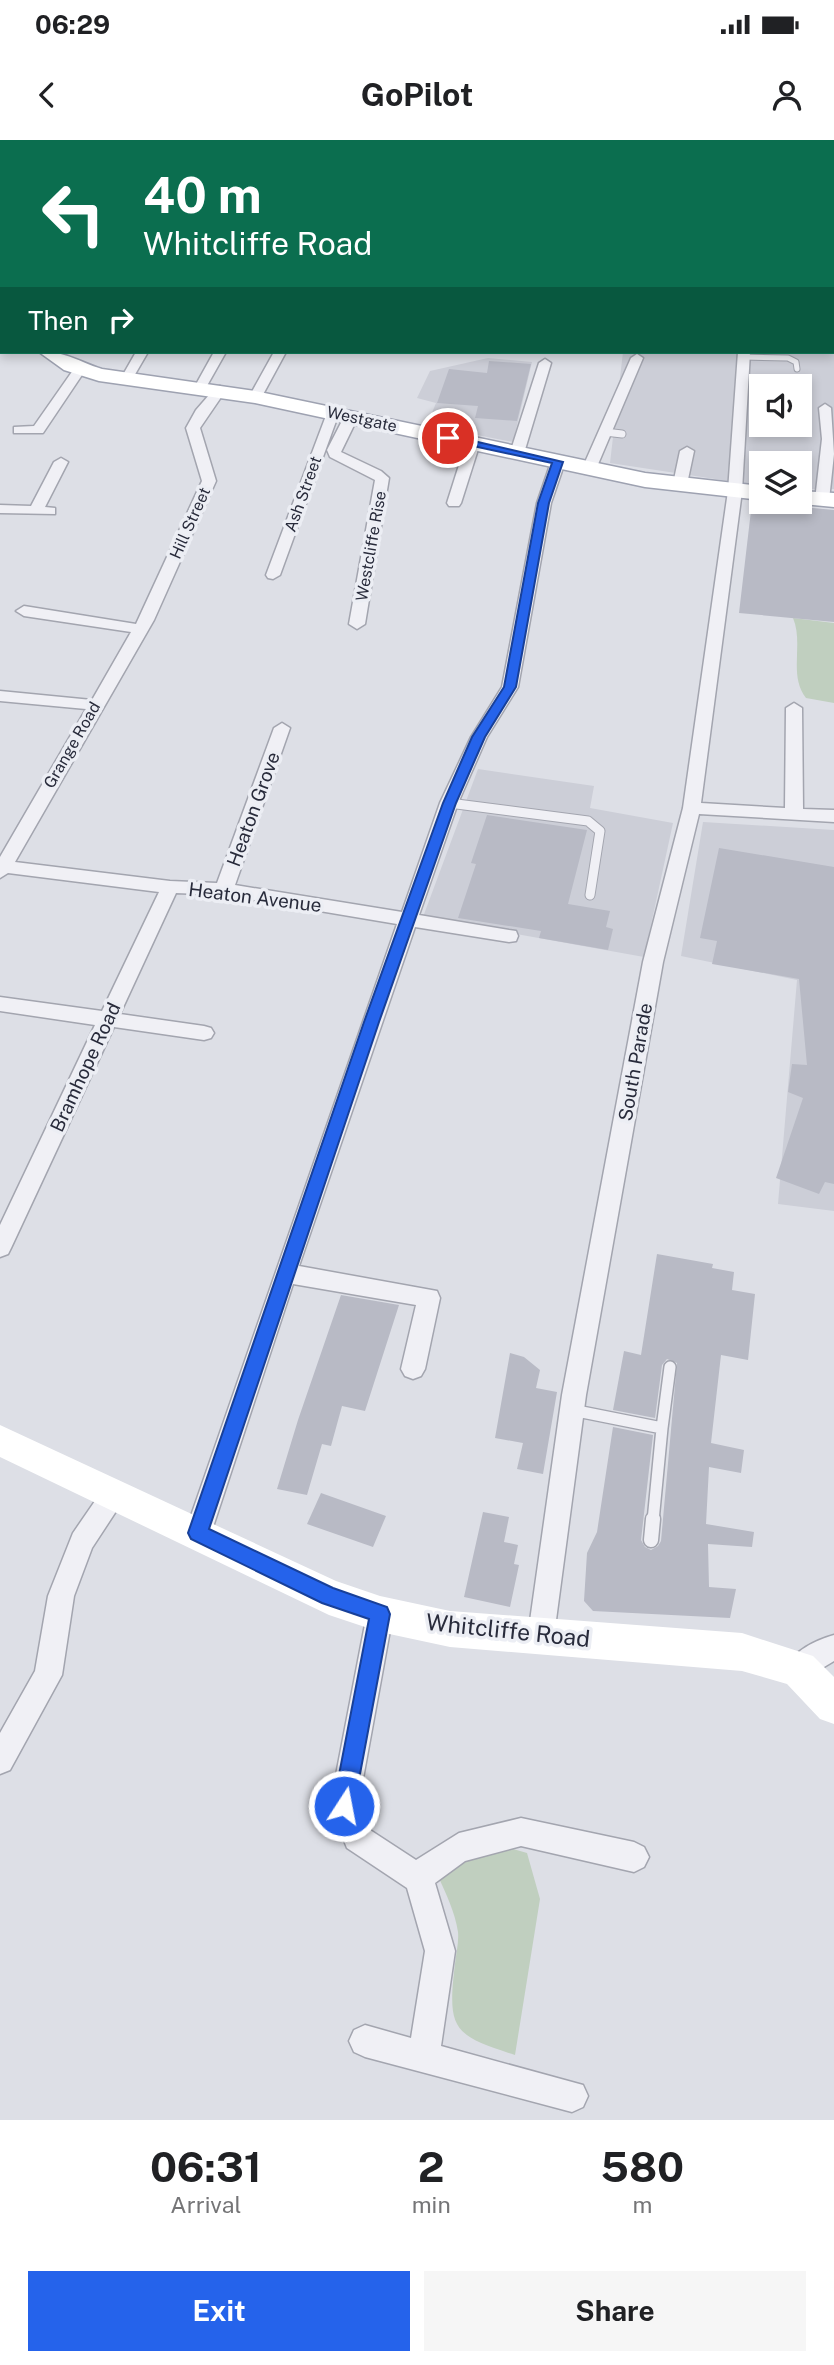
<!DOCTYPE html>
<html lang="en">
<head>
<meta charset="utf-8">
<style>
  :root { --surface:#fff; --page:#f6f6f6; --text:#202124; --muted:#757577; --accent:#2563eb }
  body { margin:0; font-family:"Public Sans",sans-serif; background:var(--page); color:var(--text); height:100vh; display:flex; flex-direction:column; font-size:26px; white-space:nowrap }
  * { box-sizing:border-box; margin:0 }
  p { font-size:23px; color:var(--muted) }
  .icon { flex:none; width:38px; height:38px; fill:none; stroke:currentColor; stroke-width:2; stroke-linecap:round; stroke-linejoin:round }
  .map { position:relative; height:1980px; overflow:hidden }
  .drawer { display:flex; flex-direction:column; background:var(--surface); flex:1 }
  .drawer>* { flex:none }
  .top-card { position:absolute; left:0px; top:0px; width:835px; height:214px; box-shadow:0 4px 10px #0003; background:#0b6e4f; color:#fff; overflow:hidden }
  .buttons { position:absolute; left:749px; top:234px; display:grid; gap:14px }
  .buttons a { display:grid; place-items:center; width:63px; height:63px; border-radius:0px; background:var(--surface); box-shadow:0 4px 10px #0003; font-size:35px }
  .pin { position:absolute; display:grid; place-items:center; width:60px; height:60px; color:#fff; margin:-30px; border:4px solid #fff; border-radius:50%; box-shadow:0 2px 7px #0007 }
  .me { position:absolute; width:77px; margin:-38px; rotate:11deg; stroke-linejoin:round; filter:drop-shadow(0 0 5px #0008) }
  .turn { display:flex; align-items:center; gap:24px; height:147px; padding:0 28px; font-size:32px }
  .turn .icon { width:91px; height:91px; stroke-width:2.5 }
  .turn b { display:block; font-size:49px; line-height:60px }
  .then { display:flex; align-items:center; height:66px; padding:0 28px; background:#0003; gap:14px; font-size:26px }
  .eta { display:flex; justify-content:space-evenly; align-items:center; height:119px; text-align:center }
  .eta b { font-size:42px; font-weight:700; line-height:49px }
  .button { display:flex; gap:14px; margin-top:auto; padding:14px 28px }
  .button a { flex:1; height:80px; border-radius:0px; background:var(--accent); color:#fff; font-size:28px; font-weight:700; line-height:80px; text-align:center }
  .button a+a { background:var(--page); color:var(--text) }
  .status { display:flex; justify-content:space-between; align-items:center; height:49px; padding:0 35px; background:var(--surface); direction:ltr }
  .status svg { height:19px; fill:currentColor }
  header { display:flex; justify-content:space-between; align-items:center; height:91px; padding:0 28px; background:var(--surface); font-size:32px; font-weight:700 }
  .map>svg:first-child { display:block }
</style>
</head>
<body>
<div class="status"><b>06:29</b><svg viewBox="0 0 49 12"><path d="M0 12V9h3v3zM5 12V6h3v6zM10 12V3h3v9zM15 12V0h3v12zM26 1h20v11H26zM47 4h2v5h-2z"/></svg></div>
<header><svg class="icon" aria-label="back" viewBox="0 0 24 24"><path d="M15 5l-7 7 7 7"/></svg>GoPilot<svg class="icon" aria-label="person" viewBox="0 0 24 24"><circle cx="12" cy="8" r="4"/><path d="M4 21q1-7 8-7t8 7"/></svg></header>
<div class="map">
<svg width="834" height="1980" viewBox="0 0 834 1980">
  <rect width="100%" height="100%" fill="#dddfe6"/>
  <!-- built -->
  <path fill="#ccced7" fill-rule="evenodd" d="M834 186V349H800V324H761V346L610 323 623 212H833ZM761 247H800V285H761Z
    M488 218 532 222 513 302 427 285 436 263 417 258 430 231Z
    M478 629 594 646 590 668 673 683 644 817 423 777Z
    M703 682 834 690V1071L778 1064 797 840 681 816Z"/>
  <!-- green -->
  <path fill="#c0cfbf" d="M793 478 834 483V563L806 558C788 535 804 504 793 478Z
    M503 1706 527 1713 540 1759 515 1915C453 1895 447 1890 455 1824 456 1814 459 1802 458 1792 455 1772 446 1754 438 1736L451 1725Z"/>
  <!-- building -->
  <path fill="#b8bac5" d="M489 221 531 224 517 281 475 278 478 266 437 263 449 229 487 233Z
    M752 362H790L792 366 834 370V482L739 473Z
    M487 675 587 690 568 764 610 771 606 787 613 789 608 810 539 798 541 791 458 778 476 724 471 723Z
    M719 708 834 727V1044L825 1042 819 1054 776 1038 803 958 788 952 792 924 807 925 799 839 712 824 717 801 700 798Z
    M657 1114 713 1124 712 1128 734 1132 732 1150 755 1154 748 1220 721 1215 711 1303 744 1310 741 1333 709 1327 706 1384 754 1392 752 1407 708 1404 709 1447 736 1449 730 1478 593 1471 584 1461 587 1413 597 1392 613 1287 653 1295 641 1400 645 1407 651 1410 658 1406 661 1401 677 1223 667 1219 662 1225 655 1278 613 1270 624 1211 641 1215Z
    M341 1155 399 1165 365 1271 342 1266 331 1306 322 1304 307 1355 277 1349 298 1280Z
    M510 1213 524 1217 540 1230 536 1248 557 1252 543 1334 517 1329 523 1303 495 1298Z
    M321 1353 386 1376 373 1407 307 1384Z
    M483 1372 509 1377 504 1402 518 1405 514 1424 519 1425 510 1467 464 1457Z"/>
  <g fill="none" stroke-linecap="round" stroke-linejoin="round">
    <defs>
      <path id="service-far4" d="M0 75 2 73
        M0 107 2 105
        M744 217 788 218 796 222 797 229"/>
      <path id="service-far3" d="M605 292 622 294"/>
      <path id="service-far2" d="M449 663 588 681 600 691 590 755"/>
      <path id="service-far1" d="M572 1270 662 1288 653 1381
        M662 1288 670 1227"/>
      <path id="service" d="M651 1400 653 1379"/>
      <path id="minor" d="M124 0H134L123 2Z
        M0 165H2L0 174Z
        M136 212H148L130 243H122L120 240Z
        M214 212H226L204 251H196L194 248Z
        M274 212H286L260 260H250L249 257Z
        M738 212H750L742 351 701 663 785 668 786 568 794 563 802 568 803 669 834 670V682L699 674 663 822 586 1255 554 1495 550 1504 541 1508 532 1504 528 1495 562 1255 643 822 683 668 728 351Z
        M637 214 643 218 596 329 589 333 584 332 582 329 631 218Z
        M545 219 551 223 524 313 517 317 512 316 510 313 539 223Z
        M80 225 86 229 43 293H14V287L34 286 76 226Z
        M220 246 226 250 200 288 216 341 154 480 15 722 170 741 217 743 274 588 282 583 290 588 235 745 402 772 440 663 471 597 502 547 537 363 551 322 558 318 565 322 551 363 518 547 487 597 458 663 419 775 509 790 516 791 518 796 516 801 509 802 415 787 299 1126 437 1151 440 1158 425 1229 421 1236 413 1239 405 1236 401 1229 416 1165 293 1144 211 1393 207 1401 198 1405 189 1401 185 1393 397 784 224 755 176 753 120 874 204 886 211 888 214 893 211 898 204 900 114 887 11 1108 8 1114 0 1117V1085L95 885 0 871V857L102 871 159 752 8 733 0 738V717L86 569 0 561V551L92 560 131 492 24 476 16 471 24 466 136 484 202 341 186 288 196 270 216 247Z
        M825 264 831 268 834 314 829 360 822 364 815 360 822 299 819 268Z
        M333 269 339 273 280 435 273 439 268 438 266 435 327 273Z
        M351 273 358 277 341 312 381 331 389 338 365 484 357 489 349 484 375 340 330 317 327 310 344 277Z
        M473 299 480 303 461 363 459 366H449L447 363 466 303Z
        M687 307 694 311 687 344 680 348 673 344 680 311Z
        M61 318 68 322 45 367 55 368V374L0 373V365L31 366 54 322Z
        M115 1342 124 1345 128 1353 92 1408 74 1456 62 1535 10 1630 0 1634V1593L35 1531 48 1456 73 1393 106 1345Z
        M380 1461 389 1465 393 1474 358 1666 367 1688 416 1720 459 1693 521 1678 634 1702 644 1707 649 1717 644 1727 634 1732 521 1706 465 1721 435 1743 455 1811 441 1906 583 1945 588 1956 583 1967 572 1972 365 1917 354 1912 349 1901 354 1890 365 1885 411 1898 425 1811 407 1748 347 1708 330 1666 367 1474 371 1465Z
        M834 1495V1521L799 1542 789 1538 785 1529C793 1511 816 1500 834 1495Z"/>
      <path id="primary" d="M0 172 2 173V185L0 184Z
        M39 212C66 211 77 221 102 229L255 251 645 333 761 346V360L645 347 255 263 99 241 64 230Z
        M800 351 834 353V367L792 363 800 362Z"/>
    </defs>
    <!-- service-far4 casing -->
    <use href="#service-far4" stroke="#a3a5af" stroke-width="7"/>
    <!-- service-far3 casing -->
    <use href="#service-far3" stroke="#a3a5af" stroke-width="9"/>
    <!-- service-far2 casing -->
    <use href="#service-far2" stroke="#a3a5af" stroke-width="11"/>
    <!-- service-far1 casing -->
    <use href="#service-far1" stroke="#a3a5af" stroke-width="14"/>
    <!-- service casing -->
    <use href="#service" stroke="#a3a5af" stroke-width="17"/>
    <!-- minor casing -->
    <use href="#minor" stroke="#a3a5af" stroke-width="3"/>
    <!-- primary casing -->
    <use href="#primary" stroke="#9ea2b1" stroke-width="3"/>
    <!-- service-far4 -->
    <use href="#service-far4" stroke="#f0f0f5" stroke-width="5"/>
    <!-- service-far3 -->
    <use href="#service-far3" stroke="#f0f0f5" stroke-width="7"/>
    <!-- service-far2 -->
    <use href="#service-far2" stroke="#f0f0f5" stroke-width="9"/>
    <!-- service-far1 -->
    <use href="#service-far1" stroke="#f0f0f5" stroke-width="11"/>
    <!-- service -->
    <use href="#service" stroke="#f0f0f5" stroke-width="14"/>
    <!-- minor -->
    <use href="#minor" fill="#f0f0f5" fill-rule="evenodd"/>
    <!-- secondary -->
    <path fill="#fff" fill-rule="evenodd" d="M0 1285 336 1441 380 1456 450 1471 742 1493 813 1516 834 1537V1584L820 1579 787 1544 742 1531 450 1507 380 1492 329 1475 0 1317Z"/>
    <!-- primary -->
    <use href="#primary" fill="#fff" fill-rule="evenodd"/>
  </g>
  <!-- route -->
  <path fill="#2563eb" stroke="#184099" stroke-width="2" d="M448 295 563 322 549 363 516 547 485 597 456 663 379 882 209 1389 333 1448 387 1467 390 1474 354 1666 351 1674 344 1677 336 1674 333 1666 369 1479 322 1463 191 1399 188 1393 364 882 443 663 472 597 504 547 538 363 552 323 445 300V296Z"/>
  <g text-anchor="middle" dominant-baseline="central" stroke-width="7" stroke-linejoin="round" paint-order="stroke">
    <!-- far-street labels -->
    <g font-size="16" fill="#282b3b" stroke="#eceef4">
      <text transform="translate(362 279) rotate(12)">Westgate</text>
      <text transform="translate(303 354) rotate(-70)">Ash Street</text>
      <text transform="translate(190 383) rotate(-66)">Hill Street</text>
      <text transform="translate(371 406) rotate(-80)">Westcliffe Rise</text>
      <text transform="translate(72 605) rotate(-60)">Grange Road</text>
    </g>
    <!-- street labels -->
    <g font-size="19" fill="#282b3b" stroke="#eceef4">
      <text transform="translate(253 669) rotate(-70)">Heaton Grove</text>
      <text transform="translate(255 757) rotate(7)">Heaton Avenue</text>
      <text transform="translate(635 922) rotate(-80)">South Parade</text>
      <text transform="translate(85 927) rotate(-65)">Bramhope Road</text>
    </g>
    <!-- near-street labels -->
    <g font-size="23" fill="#282b3b" stroke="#eceef4">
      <text transform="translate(508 1490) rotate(6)">Whitcliffe Road</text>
    </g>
  </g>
</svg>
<div class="buttons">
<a><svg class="icon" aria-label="sound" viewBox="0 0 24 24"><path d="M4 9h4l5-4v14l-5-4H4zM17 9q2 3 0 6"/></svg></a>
<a><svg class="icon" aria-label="layers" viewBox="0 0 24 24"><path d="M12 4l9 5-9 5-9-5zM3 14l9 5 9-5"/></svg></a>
</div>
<div class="pin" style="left:448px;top:298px;background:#d93025"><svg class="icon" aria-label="arrive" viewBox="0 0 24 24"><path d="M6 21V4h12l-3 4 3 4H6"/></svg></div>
<svg class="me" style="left:344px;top:1666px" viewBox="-20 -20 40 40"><circle r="17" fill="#2563eb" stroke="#fff" stroke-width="3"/><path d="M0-11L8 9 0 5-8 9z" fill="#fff"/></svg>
<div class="top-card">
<div class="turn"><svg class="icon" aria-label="left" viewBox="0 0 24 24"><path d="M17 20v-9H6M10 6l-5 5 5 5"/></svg><div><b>40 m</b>Whitcliffe Road</div></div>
<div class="then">Then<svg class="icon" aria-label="right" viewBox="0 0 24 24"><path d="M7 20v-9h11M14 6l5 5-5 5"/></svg></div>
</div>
</div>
<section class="drawer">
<div class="eta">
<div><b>06:31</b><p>Arrival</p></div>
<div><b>2</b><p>min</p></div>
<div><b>580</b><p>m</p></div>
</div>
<div class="button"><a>Exit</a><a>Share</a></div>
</section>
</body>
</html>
